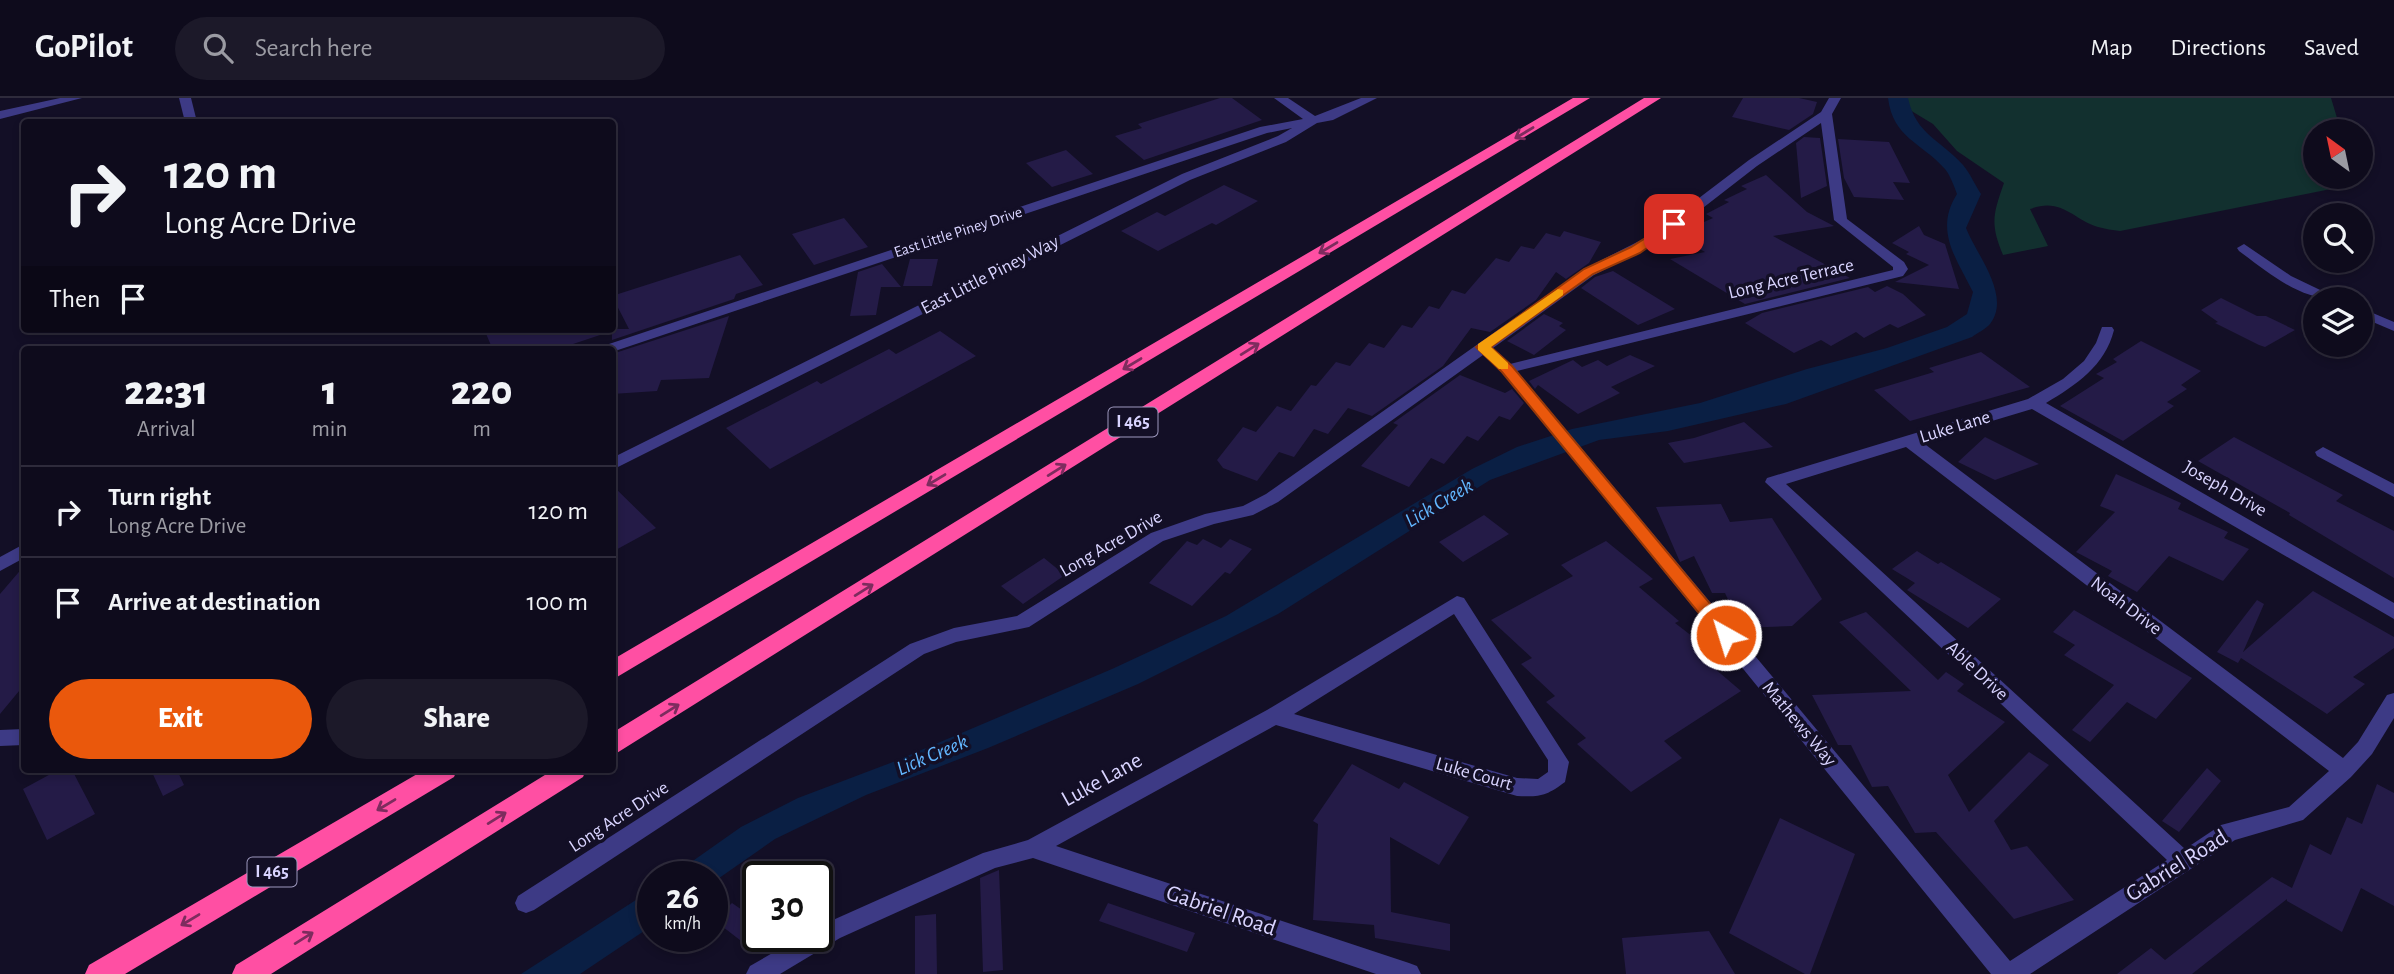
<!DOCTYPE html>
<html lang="en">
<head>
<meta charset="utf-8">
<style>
  :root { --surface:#0e0b1c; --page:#1c1929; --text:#f1f3f6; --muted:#9b9ba3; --line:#2e2b3b; --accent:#ea580c }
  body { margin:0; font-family:"Alegreya Sans",sans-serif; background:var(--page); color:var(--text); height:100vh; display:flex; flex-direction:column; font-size:26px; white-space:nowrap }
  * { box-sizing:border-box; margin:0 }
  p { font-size:23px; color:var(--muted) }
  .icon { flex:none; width:38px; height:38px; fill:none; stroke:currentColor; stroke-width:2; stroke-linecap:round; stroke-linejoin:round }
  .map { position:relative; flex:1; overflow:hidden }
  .sheet { position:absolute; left:21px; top:248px; width:595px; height:427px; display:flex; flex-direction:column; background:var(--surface); border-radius:7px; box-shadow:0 4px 10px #0003,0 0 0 2px var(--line) }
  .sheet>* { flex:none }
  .hud { position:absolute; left:21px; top:21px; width:595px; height:214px; border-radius:7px; box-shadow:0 4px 10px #0003,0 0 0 2px var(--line); background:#0e0b1c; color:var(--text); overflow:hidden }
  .needle { width:46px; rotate:327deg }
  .tools { position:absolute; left:2303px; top:21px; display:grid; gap:14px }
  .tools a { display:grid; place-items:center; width:70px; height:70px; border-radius:50%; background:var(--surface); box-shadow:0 4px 10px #0003,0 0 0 2px var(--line); font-size:35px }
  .speed { position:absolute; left:637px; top:763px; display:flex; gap:14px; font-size:35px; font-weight:700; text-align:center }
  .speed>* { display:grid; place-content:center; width:91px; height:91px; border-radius:50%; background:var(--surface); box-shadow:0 4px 10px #0003,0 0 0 2px var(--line); line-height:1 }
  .speed small { font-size:18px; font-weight:400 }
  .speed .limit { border:4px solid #111; border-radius:10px; background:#fff; color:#111 }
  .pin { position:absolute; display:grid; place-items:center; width:60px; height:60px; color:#fff; margin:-30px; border-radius:14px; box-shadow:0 4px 10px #0006 }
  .me { position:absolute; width:77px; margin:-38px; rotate:321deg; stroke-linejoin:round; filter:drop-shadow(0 0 5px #0008) }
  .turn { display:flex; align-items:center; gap:24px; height:147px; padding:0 28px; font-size:32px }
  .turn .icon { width:91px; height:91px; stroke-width:2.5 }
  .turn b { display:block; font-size:49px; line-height:60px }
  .then { display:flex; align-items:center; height:66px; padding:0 28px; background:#0003; gap:14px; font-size:26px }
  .eta { display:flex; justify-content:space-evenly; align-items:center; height:119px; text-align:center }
  .eta b { font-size:42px; font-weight:800; line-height:49px }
  .cta { display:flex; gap:14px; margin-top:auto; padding:14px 28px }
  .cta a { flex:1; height:80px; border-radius:42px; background:var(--accent); color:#fff; font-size:28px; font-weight:800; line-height:80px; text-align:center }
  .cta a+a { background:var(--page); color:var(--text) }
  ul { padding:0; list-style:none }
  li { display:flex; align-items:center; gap:21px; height:91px; padding:0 28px; border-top:2px solid var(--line) }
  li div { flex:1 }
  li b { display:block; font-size:26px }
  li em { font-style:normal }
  header { display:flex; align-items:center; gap:42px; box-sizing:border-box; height:98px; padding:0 35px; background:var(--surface); border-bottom:2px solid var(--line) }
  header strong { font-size:33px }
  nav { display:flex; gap:38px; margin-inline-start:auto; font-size:24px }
  .search { width:490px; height:63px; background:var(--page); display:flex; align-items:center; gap:18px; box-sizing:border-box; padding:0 24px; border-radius:38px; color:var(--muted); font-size:26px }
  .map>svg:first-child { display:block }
</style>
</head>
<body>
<header>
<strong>GoPilot</strong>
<div class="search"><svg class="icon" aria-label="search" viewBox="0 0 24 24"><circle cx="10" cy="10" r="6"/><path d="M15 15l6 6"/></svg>Search here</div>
<nav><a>Map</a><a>Directions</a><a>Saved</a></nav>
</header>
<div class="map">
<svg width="2394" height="876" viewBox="0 0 2394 876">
  <rect width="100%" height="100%" fill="#130f26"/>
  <!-- green -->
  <path fill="#12302f" d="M1890 0H2331L2341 33H2315V79H2354L2356 86 2120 133C2113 132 2105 131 2098 129 2072 121 2062 99 2030 111L2048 148 2003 157C1990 126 1993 116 2004 85L1957 53 1933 26Z"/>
  <!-- water -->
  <path fill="#0a1f44" d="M1888 0H1908C1916 37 1941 42 1963 67 1970 75 1975 87 1981 96L1966 130C1976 156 2012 198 1990 226 1986 231 1977 235 1972 239L1786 306 1668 333 1599 342 1490 382 1278 516 1138 586 988 650 866 697 775 741 712 785V779H670L741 729 798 700 893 664 1112 571 1226 518 1472 371 1517 349 1572 331 1700 305 1807 271 1887 250 1947 229 1967 216 1973 194C1956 160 1934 132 1957 96 1954 88 1950 77 1945 71 1921 44 1893 40 1888 0Z
    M653 791V827L580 876H521Z"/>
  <!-- building -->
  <path fill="#241b47" d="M1220 0H1232L1262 22 1144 62 1115 38 1142 30 1138 26Z
    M1743 0H1799L1817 4 1813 16 1789 32 1732 19Z
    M1804 39 1820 40 1827 88 1801 100 1796 45Z
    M1838 41 1889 44 1910 85 1893 84 1904 102 1854 99 1844 80Z
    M1066 52 1093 76 1052 89 1026 65Z
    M1766 77 1807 114 1834 128 1773 138 1850 180 1745 206 1670 161 1705 154 1675 137 1713 120 1706 116 1729 104 1724 102 1747 91 1741 88Z
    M1224 87 1258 103 1216 127 1212 125 1158 153 1121 133 1157 114 1165 118Z
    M844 120 868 149 814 167 792 136Z
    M1919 128 1924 137 1945 146 1959 191 1895 184 1929 167 1906 156 1909 154 1892 145Z
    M1564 133 1601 144 1589 165 1566 181 1556 174 1536 202 1490 234 1471 230 1443 268 1372 318 1348 310 1328 336 1314 331 1294 359 1279 354 1257 383 1223 370 1217 362 1243 329 1256 334 1277 308 1291 313 1311 287 1316 288 1336 264 1350 268 1369 245 1384 250 1402 227 1412 230 1429 208 1439 211 1452 192 1465 196 1496 160 1509 164 1521 148 1534 151 1546 135 1560 139Z
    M740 157 763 187 736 196 734 201 612 242V231H629L612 198Z
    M910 161H938L932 188H903Z
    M882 166 901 189H881L876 217 850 218 858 174Z
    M1613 173 1675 211 1638 227 1581 190 1595 179Z
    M1887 188 1903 196 1926 217 1898 230 1890 226 1864 240 1856 234 1831 248 1821 242 1794 255 1745 225 1762 215 1868 189 1875 194Z
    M2221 200 2257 218H2266L2295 232 2265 249 2259 247 2215 225 2218 224 2201 212Z
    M1544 216 1563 225 1559 228 1566 232 1534 257 1507 243Z
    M729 218 709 280 661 282 657 293 612 296V256Z
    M484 231H605L606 235 555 252H493Z
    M940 233 976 258 770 371 726 330 817 283 821 286 889 251 896 256Z
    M2141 243 2201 273 2181 287 2187 291 2167 304 2174 308 2123 343 2060 308 2104 280 2096 276 2117 264 2113 261Z
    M1981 254 2030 289 1910 323 1874 292 1934 274 1929 270Z
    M1630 257 1655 268 1611 289 1620 295 1578 316 1538 287 1535 291 1529 283 1573 262 1582 269 1598 262 1607 268Z
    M1460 277 1505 295 1512 291 1524 305 1510 322 1499 318 1478 343 1467 338 1444 366 1431 360 1409 389 1361 368 1398 327 1393 325Z
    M1744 324 1773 349 1684 365 1668 345 1694 340Z
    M1985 339 2039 366 1995 382 1958 364Z
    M2234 339 2343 397 2336 403 2394 433V480L2289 417 2290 415 2198 363Z
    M2116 376 2181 405 2178 411 2228 434 2224 440 2249 451 2223 483 2169 458 2137 494 2108 478 2112 473 2076 454 2115 414 2100 408Z
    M612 387 656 430 612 454Z
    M1721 406 1730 424 1772 420 1822 501 1792 528 1741 530 1725 495H1712L1694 458 1680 464 1656 409Z
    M1484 417 1509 436 1463 464 1439 444Z
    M1203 441 1221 450 1230 441 1252 451 1230 476 1225 474 1192 508 1149 485 1187 443 1197 447Z
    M1606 443 1653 481 1639 489 1679 523 1675 525 1710 552 1700 558 1741 593 1664 643 1682 660 1631 694 1577 646 1586 640 1546 604 1555 598 1521 566 1532 560 1491 522 1573 478 1561 467Z
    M1917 453 1938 466 1941 464 2001 501 1968 530 1907 492 1915 485 1892 471Z
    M1044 460 1065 477 1023 506 1001 488Z
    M24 468V587L0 616V496Z
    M2313 493 2394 539V550L2353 579 2365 586 2327 616 2241 560 2238 565 2217 554 2257 502 2264 506 2243 554Z
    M2074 512 2192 580 2156 621 2127 604 2090 644 2072 632 2114 587 2064 557 2075 547 2053 534Z
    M1866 514 1938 582 1946 574 1964 586 1957 593 2005 624 1948 677 1969 714 2029 654 2049 667 1994 723 2011 752 2027 748 2074 802 2014 821 1936 734 1915 735 1888 688 1872 689 1851 647H1838L1812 597 1911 593 1839 524Z
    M1352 666 1399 691 1404 684 1469 719 1439 767 1390 739 1391 814 1450 826V853L1375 840 1374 827 1313 822 1318 726 1313 723Z
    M2207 670 2221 683 2179 734 2162 723Z
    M58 672H72L95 716 47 742 23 691Z
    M151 672H177L184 687 163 698Z
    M2377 686 2394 695V808L2361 790 2342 834 2287 803V801L2192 876H2117L2151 850 2165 862 2272 779 2292 790 2310 746 2331 757 2347 719 2362 726Z
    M1780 720 1855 756 1810 876H1805L1729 835Z
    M999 772 1003 872 983 874 980 780Z
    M732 805 758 823V856L714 822Z
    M1108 805 1195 835 1187 854 1099 823Z
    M936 816 937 876H915V818Z
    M1709 833 1735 876H1626L1622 840Z"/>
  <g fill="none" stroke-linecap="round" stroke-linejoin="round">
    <!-- minor -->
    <path fill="#3d3a85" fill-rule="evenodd" d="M60 0H82L0 21V13Z
      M179 0H191L197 24H185Z
      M1274 0H1288L1315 18 1361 0H1377L1333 22 1317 25 1286 44 1190 82 612 372V360L1182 76 1278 38 1292 30 1267 35 612 254V252H598L600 249 1260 29 1303 21Z
      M1829 0H1841L1832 16 1847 121 1904 164 1908 171 1903 178 1517 273 2010 863 2167 762 1765 384 1767 380 2028 301 2063 281 2084 263 2096 245 2102 229H2112L2114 232C2105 268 2076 287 2046 305L2394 505V521L2032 311 1922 344 2343 660 2358 644 2387 597 2394 595V620L2372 656 2351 679 2303 722 2235 742 2030 876H1991L1502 274 1483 257 1278 404 1253 417 1214 426 1163 443 1029 529 956 544 924 556 534 812 526 815 518 812 515 805 518 798 910 546 954 530 1017 518 1151 435 1205 416 1243 408 1266 396 1584 171 1649 138 1749 62 1821 14ZM1821 25 1834 122 1893 169V172L1510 266 1493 250 1594 177 1659 144 1757 68ZM1906 349 2329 673 2289 709 2221 727 2185 751 1786 386Z
      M2244 146 2291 178 2339 201C2301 203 2269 175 2239 153L2237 150Z
      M2361 210 2394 224V233L2361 219Z
      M2323 349 2394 386V399L2317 358 2315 354Z
      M24 446V460L0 473V459Z
      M1457 498 1464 500 1569 664 1565 684C1546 698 1541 699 1517 698L1276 627 1056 748 1409 865 1417 868 1421 876H1376L1033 760 995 770 840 840 780 876H746L750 868 802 838H817V829L824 826 983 755 1028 742 1267 612ZM1454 516 1548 662V674L1538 681 1517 680 1294 616Z
      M24 631V647L0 648V632Z"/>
    <!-- highway -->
    <path fill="#ff4fa3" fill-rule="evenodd" d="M1573 0H1590L612 582V562Z
      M1644 0H1661L612 658V635Z
      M424 672H457L454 679 125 876H85L89 867Z
      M553 672H586L583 679 271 876H232L236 867Z"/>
  </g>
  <!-- one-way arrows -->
  <defs><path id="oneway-shaft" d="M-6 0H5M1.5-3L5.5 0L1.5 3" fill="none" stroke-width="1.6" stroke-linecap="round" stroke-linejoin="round" transform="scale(1.75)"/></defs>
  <g stroke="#7d2c5e">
    <use href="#oneway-shaft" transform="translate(1524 35) rotate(149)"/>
    <use href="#oneway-shaft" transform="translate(1328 150) rotate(149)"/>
    <use href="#oneway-shaft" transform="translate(1250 251) rotate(-32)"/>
    <use href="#oneway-shaft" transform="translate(1132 266) rotate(149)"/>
    <use href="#oneway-shaft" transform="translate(1057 372) rotate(-32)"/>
    <use href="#oneway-shaft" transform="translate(936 382) rotate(149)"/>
    <use href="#oneway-shaft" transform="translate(864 492) rotate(-32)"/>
    <use href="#oneway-shaft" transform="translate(670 612) rotate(-32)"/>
    <use href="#oneway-shaft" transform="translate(386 707) rotate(149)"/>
    <use href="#oneway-shaft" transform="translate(497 720) rotate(-32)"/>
    <use href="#oneway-shaft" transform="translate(190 822) rotate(149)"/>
    <use href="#oneway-shaft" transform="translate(304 840) rotate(-32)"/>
  </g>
  <!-- route -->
  <path fill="#ea580c" stroke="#983908" stroke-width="2" d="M1674 122 1678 123V128L1640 155 1593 176 1491 249 1512 268 1732 532 1734 537 1732 541H1720L1502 274 1476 249 1584 171 1631 149Z"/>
  <!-- slow -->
  <path fill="#f59e0b" d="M1558 191 1563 192V197L1491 249 1508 265V271H1499L1478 252V246Z"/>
  <g text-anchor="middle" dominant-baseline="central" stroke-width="7" stroke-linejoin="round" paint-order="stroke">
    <!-- far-street labels -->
    <g font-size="16" fill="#d9d4ff" stroke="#130f26">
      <text transform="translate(958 134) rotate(-18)">East Little Piney Drive</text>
    </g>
    <!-- shield labels -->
    <g fill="#130f26" stroke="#9e99be" stroke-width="2">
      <rect x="1108.5" y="309.5" width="49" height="29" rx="5"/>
      <rect x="247.5" y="759.5" width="49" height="29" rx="5"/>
    </g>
    <g font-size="18" font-weight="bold" fill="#d9d4ff">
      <text x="1133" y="324">I 465</text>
      <text x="272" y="774">I 465</text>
    </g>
    <!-- street labels -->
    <g font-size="19" fill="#d9d4ff" stroke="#130f26">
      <text transform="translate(990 177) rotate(-27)">East Little Piney Way</text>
      <text transform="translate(1791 181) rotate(-13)">Long Acre Terrace</text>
      <text transform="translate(1955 329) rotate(-17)">Luke Lane</text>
      <text transform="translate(2225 391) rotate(30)">Joseph Drive</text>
      <text transform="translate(1111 446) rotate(-30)">Long Acre Drive</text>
      <text transform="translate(2126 508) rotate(37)">Noah Drive</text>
      <text transform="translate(1977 573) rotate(43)">Able Drive</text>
      <text transform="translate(1799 626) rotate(50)">Mathews Way</text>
      <text transform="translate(1474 676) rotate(16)">Luke Court</text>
      <text transform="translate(619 719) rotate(-33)">Long Acre Drive</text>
    </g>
    <!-- water labels -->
    <g font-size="21" font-style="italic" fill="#62b6ff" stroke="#130f26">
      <text transform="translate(1439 405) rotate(-31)">Lick Creek</text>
      <text transform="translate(932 657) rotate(-23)">Lick Creek</text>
    </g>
    <!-- near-street labels -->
    <g font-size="23" fill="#d9d4ff" stroke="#130f26">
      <text transform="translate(1102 682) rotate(-29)">Luke Lane</text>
      <text transform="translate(2177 768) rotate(-32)">Gabriel Road</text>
      <text transform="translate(1221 813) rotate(19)">Gabriel Road</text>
    </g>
  </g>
</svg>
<div class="tools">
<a><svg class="needle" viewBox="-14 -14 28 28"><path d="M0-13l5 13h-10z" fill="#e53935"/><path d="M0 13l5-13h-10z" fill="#9b9ba3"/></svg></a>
<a><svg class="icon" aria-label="search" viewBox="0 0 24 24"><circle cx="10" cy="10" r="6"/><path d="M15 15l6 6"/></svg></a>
<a><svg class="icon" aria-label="layers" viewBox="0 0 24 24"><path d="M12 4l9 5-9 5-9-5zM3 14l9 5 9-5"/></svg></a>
</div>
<div class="speed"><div>26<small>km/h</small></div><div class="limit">30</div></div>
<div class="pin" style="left:1674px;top:126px;background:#d93025"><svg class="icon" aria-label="arrive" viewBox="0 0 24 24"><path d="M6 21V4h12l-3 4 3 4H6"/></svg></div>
<svg class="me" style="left:1726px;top:537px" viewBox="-20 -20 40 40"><circle r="17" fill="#ea580c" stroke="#fff" stroke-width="3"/><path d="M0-11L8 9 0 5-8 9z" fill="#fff"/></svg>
<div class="hud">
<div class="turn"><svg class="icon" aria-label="right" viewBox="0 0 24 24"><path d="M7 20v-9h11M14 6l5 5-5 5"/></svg><div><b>120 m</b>Long Acre Drive</div></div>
<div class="then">Then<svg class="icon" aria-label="arrive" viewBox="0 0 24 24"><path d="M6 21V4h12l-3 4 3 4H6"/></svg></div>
</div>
<section class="sheet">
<div class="eta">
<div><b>22:31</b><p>Arrival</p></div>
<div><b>1</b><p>min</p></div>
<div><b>220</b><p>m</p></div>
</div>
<ul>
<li><svg class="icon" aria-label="right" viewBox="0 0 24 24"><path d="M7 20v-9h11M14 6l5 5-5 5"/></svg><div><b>Turn right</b><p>Long Acre Drive</p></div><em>120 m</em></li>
<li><svg class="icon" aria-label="arrive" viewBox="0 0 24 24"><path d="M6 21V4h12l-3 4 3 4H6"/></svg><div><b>Arrive at destination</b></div><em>100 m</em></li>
</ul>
<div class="cta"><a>Exit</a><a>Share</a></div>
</section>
</div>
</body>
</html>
